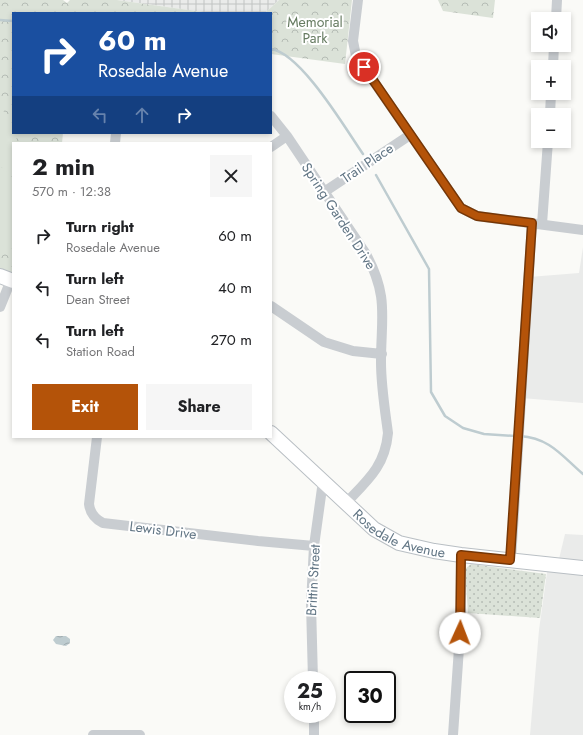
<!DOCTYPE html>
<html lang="en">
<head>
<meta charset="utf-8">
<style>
  :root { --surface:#fff; --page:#f6f6f6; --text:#202124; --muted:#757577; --accent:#b45309 }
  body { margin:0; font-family:Jost,sans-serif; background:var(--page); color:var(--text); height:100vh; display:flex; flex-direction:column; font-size:15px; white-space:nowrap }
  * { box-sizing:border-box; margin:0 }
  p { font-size:13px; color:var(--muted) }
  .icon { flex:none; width:22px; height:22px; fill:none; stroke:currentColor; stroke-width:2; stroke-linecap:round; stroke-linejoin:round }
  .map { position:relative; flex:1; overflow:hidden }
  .sheet { position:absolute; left:12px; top:142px; width:260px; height:296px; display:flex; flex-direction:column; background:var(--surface); border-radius:0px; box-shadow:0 2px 6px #0003 }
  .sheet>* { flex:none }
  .hud { position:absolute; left:12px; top:12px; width:260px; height:122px; border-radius:0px; box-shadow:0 2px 6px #0003; background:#1a4fa0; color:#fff; overflow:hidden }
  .fabs { position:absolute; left:531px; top:12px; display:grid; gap:8px }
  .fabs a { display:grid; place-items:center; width:40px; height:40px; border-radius:0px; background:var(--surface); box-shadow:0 2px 6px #0003; font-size:20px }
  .speed { position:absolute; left:284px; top:671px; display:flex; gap:8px; font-size:20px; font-weight:700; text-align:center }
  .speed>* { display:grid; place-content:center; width:52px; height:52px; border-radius:50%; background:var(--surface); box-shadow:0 2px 6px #0003; line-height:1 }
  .speed small { font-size:10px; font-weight:400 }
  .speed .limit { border:2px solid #111; border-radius:6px; background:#fff; color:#111 }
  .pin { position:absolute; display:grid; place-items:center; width:34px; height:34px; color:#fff; margin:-17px; border:2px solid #fff; border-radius:50%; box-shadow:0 1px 4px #0007 }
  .me { position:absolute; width:44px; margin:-22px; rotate:2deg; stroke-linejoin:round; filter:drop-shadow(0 0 3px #0008) }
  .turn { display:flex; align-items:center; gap:14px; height:84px; padding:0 20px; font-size:18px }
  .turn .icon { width:52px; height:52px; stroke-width:2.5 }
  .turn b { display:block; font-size:28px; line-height:34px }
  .lanes { display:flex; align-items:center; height:38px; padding:0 20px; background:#0003; justify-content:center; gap:20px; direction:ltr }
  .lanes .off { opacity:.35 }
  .round { display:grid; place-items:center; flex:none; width:42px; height:42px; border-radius:0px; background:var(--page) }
  .head { display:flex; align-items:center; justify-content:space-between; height:68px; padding:0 20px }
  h1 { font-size:24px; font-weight:700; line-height:30px }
  .primary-button { display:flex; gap:8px; margin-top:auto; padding:8px 20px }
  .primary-button a { flex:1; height:46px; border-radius:0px; background:var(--accent); color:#fff; font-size:16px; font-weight:700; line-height:46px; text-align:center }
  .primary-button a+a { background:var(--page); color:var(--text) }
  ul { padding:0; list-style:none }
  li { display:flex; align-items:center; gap:12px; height:52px; padding:0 20px }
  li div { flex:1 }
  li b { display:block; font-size:15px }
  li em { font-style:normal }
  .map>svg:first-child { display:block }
</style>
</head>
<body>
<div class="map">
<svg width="583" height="735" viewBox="0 0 583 735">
  <defs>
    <pattern id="industrial-grid" width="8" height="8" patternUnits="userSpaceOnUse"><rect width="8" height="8" fill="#eaebea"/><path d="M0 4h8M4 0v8" fill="none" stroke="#c1c3c3"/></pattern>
    <pattern id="grass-dots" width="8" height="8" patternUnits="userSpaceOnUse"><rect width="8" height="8" fill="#dbe2d8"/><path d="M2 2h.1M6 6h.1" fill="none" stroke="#b5bcb5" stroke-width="1.8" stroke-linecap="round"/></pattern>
    <pattern id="forest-crowns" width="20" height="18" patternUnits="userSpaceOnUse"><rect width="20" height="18" fill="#dbe2d8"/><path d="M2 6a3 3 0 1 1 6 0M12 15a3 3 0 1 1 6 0" fill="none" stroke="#b5bcb5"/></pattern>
    <pattern id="water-waves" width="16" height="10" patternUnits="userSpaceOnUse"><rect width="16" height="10" fill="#beccd0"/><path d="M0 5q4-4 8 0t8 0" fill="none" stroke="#9eaaae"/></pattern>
  </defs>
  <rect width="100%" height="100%" fill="#fafaf7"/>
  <!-- built -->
  <path fill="#eaebea" d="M583 247V403L521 398 529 277 579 273Z
    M565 534 583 535V735H530L539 630 549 558 559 559Z"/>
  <!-- industrial -->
  <path fill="url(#industrial-grid)" d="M117 0H279L265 13H210Z"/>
  <!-- grass -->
  <path fill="url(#grass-dots)" d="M471 564 546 574 540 618 468 613 465 569Z"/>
  <!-- forest -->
  <path fill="url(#forest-crowns)" d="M0 0H63L67 3 70 0H117L210 13H13V133H63L62 143H13V273L0 269Z
    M279 0H352L345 64 271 54V13H265Z
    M438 0H495L493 18 443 11Z"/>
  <!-- garden -->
  <path fill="#dbe2d8" d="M0 107 11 120 13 133H16L17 143H13V172L0 167Z
    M0 169 6 171 13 181V249L0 245Z"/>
  <!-- water -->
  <path fill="url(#water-waves)" d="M56 636H66L70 639V643L66 646 56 644 53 640Z"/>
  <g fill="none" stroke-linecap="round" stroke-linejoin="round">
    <!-- stream -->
    <path stroke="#beccd0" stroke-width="2.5" d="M0 20 13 21
      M271 49C301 53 345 128 363 154
      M376 175 429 269 431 392 445 416 463 428 484 434 515 436
      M520 436C550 438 562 456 583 474"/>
    <defs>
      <g id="secondary">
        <path d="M0 276 13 281"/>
        <path id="s1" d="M271 433 374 529 399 543 434 551 461 555 583 568"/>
      </g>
    </defs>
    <!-- secondary casing -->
    <use href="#secondary" stroke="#b9bfc4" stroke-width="16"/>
    <!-- street -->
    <path stroke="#c9cdd1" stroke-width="10" d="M358 0 353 41 356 56 461 208 477 216 583 230
      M556 19 557 0
      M553 67 554 45
      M550 115 551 93
      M271 116 287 136 366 254C389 297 381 317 381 362 381 386 385 410 388 433 385 466 368 480 346 503
      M115 143 116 133
      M271 147 287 136
      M324 192 410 135
      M542 224 548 141
      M271 306 324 342 353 351 382 354
      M0 307 11 280
      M97 437 89 504C90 513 95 519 103 523L258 541 314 546
      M511 560 532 223
      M313 680 311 604 314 546 323 481
      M314 714V735
      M93 735H140
      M453 735 461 619V555"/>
    <!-- secondary -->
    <use href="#secondary" stroke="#fff" stroke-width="14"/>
  </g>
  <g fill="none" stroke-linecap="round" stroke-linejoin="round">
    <defs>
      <path id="route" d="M364 67 461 208 477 216 532 223 510 560 461 555 460 633"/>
    </defs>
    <!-- route casing -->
    <use href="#route" stroke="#753606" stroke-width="10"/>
    <!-- route -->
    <use href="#route" stroke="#b45309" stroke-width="7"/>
  </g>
  <g text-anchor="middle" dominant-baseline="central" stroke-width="4" stroke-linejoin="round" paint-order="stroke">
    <!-- park labels -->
    <g font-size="14" fill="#667b61" stroke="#fff">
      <text x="315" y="22">Memorial<tspan x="315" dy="16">Park</tspan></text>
    </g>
    <!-- street labels -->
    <g font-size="14" fill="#627685" stroke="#fff">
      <text transform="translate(367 163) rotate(-34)">Trail Place</text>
      <text transform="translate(339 216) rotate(57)">Spring Garden Drive</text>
      <text transform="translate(163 530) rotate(7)">Lewis Drive</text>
      <text stroke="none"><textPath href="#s1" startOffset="166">Rosedale Avenue</textPath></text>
      <text transform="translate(313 580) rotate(-87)">Brittin Street</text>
    </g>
  </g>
</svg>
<div class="fabs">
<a><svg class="icon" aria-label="sound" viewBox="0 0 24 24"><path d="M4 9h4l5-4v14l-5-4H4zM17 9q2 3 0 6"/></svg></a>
<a>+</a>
<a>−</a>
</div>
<div class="speed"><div>25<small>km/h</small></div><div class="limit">30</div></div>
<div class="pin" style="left:364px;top:67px;background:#d93025"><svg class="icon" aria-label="arrive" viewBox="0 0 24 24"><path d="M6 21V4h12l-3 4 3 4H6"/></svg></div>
<svg class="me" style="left:460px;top:633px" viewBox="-20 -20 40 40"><circle r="19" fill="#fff"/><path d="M0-13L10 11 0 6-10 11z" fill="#b45309"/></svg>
<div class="hud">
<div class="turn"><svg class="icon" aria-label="right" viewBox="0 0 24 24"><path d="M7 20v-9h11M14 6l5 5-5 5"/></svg><div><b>60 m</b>Rosedale Avenue</div></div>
<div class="lanes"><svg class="icon off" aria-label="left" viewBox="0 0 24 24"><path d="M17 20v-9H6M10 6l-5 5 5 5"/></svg><svg class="icon off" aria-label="ahead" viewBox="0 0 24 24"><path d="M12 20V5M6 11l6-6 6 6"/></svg><svg class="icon" aria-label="right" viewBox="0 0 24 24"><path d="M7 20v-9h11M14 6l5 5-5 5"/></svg></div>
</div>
<section class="sheet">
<div class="head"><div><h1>2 min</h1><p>570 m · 12:38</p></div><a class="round"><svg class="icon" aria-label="close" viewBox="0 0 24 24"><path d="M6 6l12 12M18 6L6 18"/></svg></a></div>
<ul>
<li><svg class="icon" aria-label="right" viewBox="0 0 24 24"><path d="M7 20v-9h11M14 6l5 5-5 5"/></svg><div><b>Turn right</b><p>Rosedale Avenue</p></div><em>60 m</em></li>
<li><svg class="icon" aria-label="left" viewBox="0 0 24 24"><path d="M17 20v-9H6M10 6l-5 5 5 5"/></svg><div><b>Turn left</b><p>Dean Street</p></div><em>40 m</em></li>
<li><svg class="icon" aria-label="left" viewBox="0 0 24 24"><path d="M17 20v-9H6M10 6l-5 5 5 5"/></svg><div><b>Turn left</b><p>Station Road</p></div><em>270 m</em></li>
</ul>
<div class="primary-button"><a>Exit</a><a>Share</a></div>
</section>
</div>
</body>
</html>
